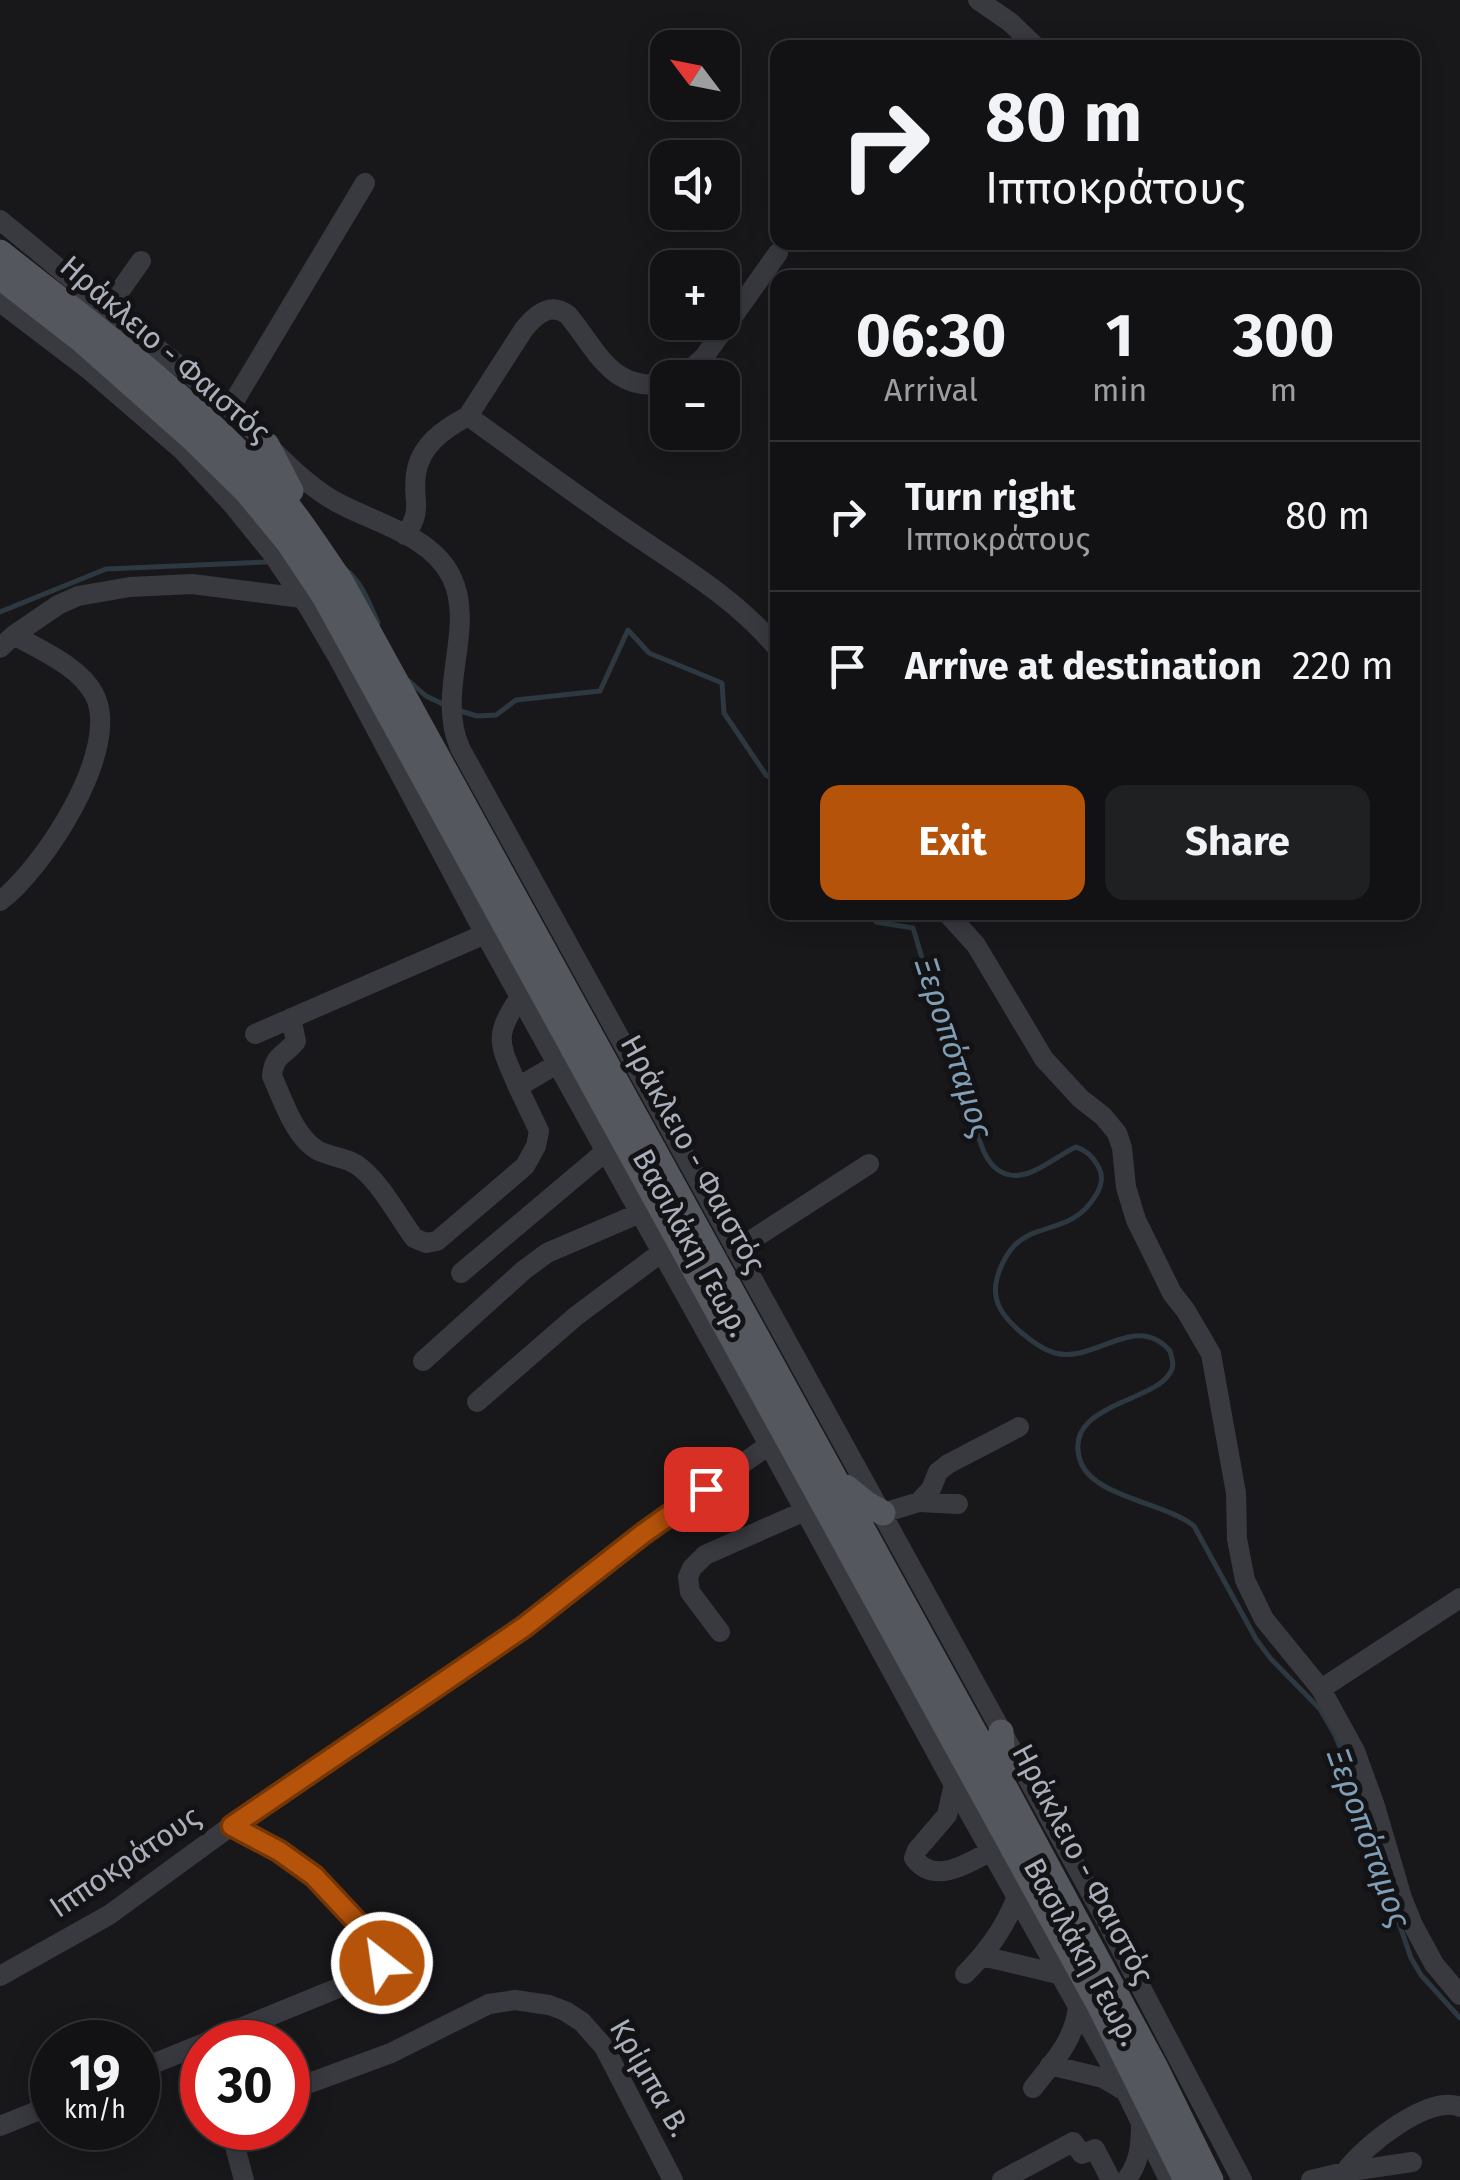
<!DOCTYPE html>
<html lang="en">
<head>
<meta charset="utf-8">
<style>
  :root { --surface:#121214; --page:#1f2022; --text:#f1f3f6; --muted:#9c9ea0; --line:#313234; --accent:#b45309 }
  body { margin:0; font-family:"Fira Sans",sans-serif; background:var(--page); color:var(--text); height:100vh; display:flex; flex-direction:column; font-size:38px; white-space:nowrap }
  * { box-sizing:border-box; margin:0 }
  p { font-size:32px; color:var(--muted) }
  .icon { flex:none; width:55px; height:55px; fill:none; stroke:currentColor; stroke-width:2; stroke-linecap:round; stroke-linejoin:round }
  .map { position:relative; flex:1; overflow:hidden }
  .sheet { position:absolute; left:770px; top:270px; width:650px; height:650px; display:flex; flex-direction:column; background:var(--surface); border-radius:20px; box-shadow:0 5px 25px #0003,0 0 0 2px var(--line) }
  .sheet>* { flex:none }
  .banner { position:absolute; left:770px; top:40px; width:650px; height:210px; border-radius:20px; box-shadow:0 5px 25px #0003,0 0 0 2px var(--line); background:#121214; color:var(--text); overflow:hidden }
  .needle { width:65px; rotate:302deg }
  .buttons { position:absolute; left:650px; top:30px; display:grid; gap:20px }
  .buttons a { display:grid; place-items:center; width:90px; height:90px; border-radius:20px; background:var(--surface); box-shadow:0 5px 25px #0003,0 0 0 2px var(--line); font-size:50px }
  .speed { position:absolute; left:30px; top:2020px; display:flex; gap:20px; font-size:50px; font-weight:700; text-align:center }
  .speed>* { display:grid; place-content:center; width:130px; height:130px; border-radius:50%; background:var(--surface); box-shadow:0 5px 25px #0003,0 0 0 2px var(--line); line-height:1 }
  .speed small { font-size:25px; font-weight:400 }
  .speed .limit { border:15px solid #d22; background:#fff; color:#111 }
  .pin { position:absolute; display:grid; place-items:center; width:85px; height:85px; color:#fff; margin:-42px; border-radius:20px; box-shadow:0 5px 15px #0006 }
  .me { position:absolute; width:110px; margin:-55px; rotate:330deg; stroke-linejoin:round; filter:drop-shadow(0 0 8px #0008) }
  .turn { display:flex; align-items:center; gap:35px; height:210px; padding:0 50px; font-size:45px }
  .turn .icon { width:130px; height:130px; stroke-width:2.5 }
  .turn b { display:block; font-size:70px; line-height:85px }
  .eta { display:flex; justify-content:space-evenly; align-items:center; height:170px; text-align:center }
  .eta b { font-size:60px; font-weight:700; line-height:70px }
  .primary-button { display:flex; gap:20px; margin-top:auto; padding:20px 50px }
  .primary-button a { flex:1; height:115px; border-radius:20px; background:var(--accent); color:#fff; font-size:40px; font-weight:700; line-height:115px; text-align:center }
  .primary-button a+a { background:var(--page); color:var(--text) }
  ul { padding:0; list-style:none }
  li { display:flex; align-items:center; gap:30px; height:150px; padding:0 50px; border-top:2px solid var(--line) }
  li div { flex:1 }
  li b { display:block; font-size:38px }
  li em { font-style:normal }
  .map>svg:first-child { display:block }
</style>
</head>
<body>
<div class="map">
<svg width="1460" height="2180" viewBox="0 0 1460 2180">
  <rect width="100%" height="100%" fill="#18181b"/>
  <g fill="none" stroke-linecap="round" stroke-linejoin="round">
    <!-- stream -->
    <path stroke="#2d3840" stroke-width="5" d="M345 569C362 582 369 603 378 623
      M0 612 106 569 266 562
      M409 681 426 696 445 705
      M460 711 477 716 496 715 516 700 600 691 628 630 649 653 722 683 724 713 766 775 778 782
      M874 912 876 922 913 928C921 953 927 978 935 1003 944 1030 960 1055 967 1083 973 1106 976 1155 998 1170 1024 1188 1053 1157 1076 1147 1086 1150 1093 1157 1098 1166 1104 1176 1102 1185 1096 1195 1072 1235 1037 1221 1013 1247 1003 1259 993 1280 996 1296 998 1311 1011 1324 1022 1333 1032 1341 1043 1350 1055 1353 1095 1364 1135 1311 1170 1351 1172 1358 1175 1366 1170 1373 1153 1403 1059 1405 1081 1463 1095 1497 1166 1503 1194 1526L1256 1639 1271 1659 1320 1709 1335 1735 1354 1781 1368 1833 1411 1958 1421 1975 1460 2018"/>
    <!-- minor -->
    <path stroke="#393a40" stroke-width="20" d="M978 0 1010 22 1037 48
      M0 220C42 254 82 288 123 322 159 350 196 378 230 408 260 436 286 467 319 491 359 521 427 529 451 576 477 628 435 690 460 748L1104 1917 1242 2180
      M0 302 88 369 182 450 232 504 271 552 309 608 340 661 485 934 769 1445 960 1796 1126 2092 1169 2180
      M107 309 141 261
      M681 378 704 357 778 253
      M230 408 365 183
      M468 416 524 329C536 314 551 302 568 315 597 350 612 394 668 383
      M405 535C424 510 412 500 416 474 420 445 444 429 468 416 518 452 568 489 620 525 675 563 734 596 778 649
      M0 648 14 635 58 605 78 596 130 587 192 584 302 598
      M0 901C43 869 123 748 94 694 79 666 40 650 14 635
      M946 912 976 945 1044 1059 1080 1098 1103 1116 1117 1133 1122 1148 1126 1187 1136 1220 1172 1293 1186 1311 1211 1354 1236 1493 1237 1539 1245 1580 1264 1619 1321 1689 1355 1751 1375 1806 1402 1898 1413 1925 1434 1964 1460 1995
      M291 1018 296 1041C285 1056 274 1054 272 1076 283 1100 294 1136 317 1150 332 1158 349 1157 361 1168 381 1184 399 1217 414 1238L426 1243 437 1241 525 1166 536 1146 539 1131 518 1087 557 1064
      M255 1034 485 934
      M518 1087C500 1044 492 1038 520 997
      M736 1250 869 1164
      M461 1273 606 1151
      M423 1361 524 1270 547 1253 640 1213
      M477 1402 576 1316 662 1252
      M919 1502 958 1504
      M883 1513 919 1502 931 1489 938 1472 948 1464 1019 1427
      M720 1632 690 1592 688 1577 692 1568 705 1555 805 1511
      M1321 1689 1460 1598
      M954 1784 947 1815 917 1850 914 1858C934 1886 969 1863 991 1851
      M982 1956 1062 1975
      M965 1974C989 1950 1004 1928 1017 1897
      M0 1976 109 1915 231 1826 524 1627 644 1533 769 1445
      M206 2042 365 1977 378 1969 383 1957 372 1938 314 1876 279 1851 231 1826
      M1050 2065 1103 2078 1123 2090
      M138 2070 202 2044
      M1033 2088C1054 2061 1076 2039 1078 2004
      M288 2091 391 2053 489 2004 515 2000 549 2005 565 2011 582 2022 604 2047 673 2180
      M0 2126 52 2105
      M240 2128 234 2143 244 2180
      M1345 2172C1362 2147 1430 2093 1460 2107
      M1002 2180 1073 2142 1082 2154 1095 2149 1111 2180
      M1126 2180C1140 2163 1141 2143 1141 2123
      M1311 2180 1345 2172 1412 2162"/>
    <!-- major -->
    <path stroke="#55575f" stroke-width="25" d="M0 252C88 322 181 390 259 472 291 505 316 545 342 583L1007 1791 1156 2068 1211 2180
      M0 277 80 339 195 441 246 491 288 542 324 596 1099 2005 1186 2180
      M267 445 291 491
      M846 1487 867 1504 883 1513
      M1001 1732 1004 1777"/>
  </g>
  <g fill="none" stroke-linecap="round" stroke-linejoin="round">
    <defs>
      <path id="route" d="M382 1963 380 1950 372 1938 314 1876 279 1851 232 1826 524 1627 644 1533 706 1489"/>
    </defs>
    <!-- route casing -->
    <use href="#route" stroke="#753606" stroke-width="25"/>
    <!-- route -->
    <use href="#route" stroke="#b45309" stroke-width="18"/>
  </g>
  <g text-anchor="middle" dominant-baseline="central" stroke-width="10" stroke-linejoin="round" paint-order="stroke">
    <!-- street labels -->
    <g font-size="30" fill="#aab0bb" stroke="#131316">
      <text transform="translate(165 349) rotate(41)">Ηράκλειο - Φαιστός</text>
      <text transform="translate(693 1154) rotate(61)">Ηράκλειο - Φαιστός</text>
      <text transform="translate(691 1243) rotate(61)">Βασιλάκη Γεωρ.</text>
      <text transform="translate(125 1862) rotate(-34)">Ιπποκράτους</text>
      <text transform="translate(1083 1864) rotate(62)">Ηράκλειο - Φαιστός</text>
      <text transform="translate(1082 1952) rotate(61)">Βασιλάκη Γεωρ.</text>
      <text transform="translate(650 2078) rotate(60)">Κρίμπα Β.</text>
    </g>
    <!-- water labels -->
    <g font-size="32" font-style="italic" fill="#809fb7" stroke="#131316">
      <text transform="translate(954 1048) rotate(72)">Ξεροπόταμος</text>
      <text transform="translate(1369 1838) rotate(70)">Ξεροπόταμος</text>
    </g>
  </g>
</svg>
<div class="buttons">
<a><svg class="needle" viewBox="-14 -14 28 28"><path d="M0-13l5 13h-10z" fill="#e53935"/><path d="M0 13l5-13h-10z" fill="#9c9ea0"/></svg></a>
<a><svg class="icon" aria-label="sound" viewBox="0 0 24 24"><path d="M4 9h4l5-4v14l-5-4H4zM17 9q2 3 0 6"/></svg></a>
<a>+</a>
<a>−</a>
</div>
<div class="speed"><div>19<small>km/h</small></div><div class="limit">30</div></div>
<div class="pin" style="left:706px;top:1489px;background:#d93025"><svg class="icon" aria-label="arrive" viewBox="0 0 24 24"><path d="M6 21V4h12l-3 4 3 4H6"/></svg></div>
<svg class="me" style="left:382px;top:1963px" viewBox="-20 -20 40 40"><circle r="17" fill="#b45309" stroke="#fff" stroke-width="3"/><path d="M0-11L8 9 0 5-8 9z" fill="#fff"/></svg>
<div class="banner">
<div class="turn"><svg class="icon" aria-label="right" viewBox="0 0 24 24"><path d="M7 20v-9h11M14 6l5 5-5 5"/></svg><div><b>80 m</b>Ιπποκράτους</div></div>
</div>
<section class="sheet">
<div class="eta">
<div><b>06:30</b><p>Arrival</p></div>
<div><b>1</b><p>min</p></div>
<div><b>300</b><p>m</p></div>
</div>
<ul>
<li><svg class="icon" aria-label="right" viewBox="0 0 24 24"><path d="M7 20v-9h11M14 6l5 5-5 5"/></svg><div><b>Turn right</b><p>Ιπποκράτους</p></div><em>80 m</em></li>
<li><svg class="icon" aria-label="arrive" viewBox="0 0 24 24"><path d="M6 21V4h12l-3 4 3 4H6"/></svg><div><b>Arrive at destination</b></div><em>220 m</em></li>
</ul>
<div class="primary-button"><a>Exit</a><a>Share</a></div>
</section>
</div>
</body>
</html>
